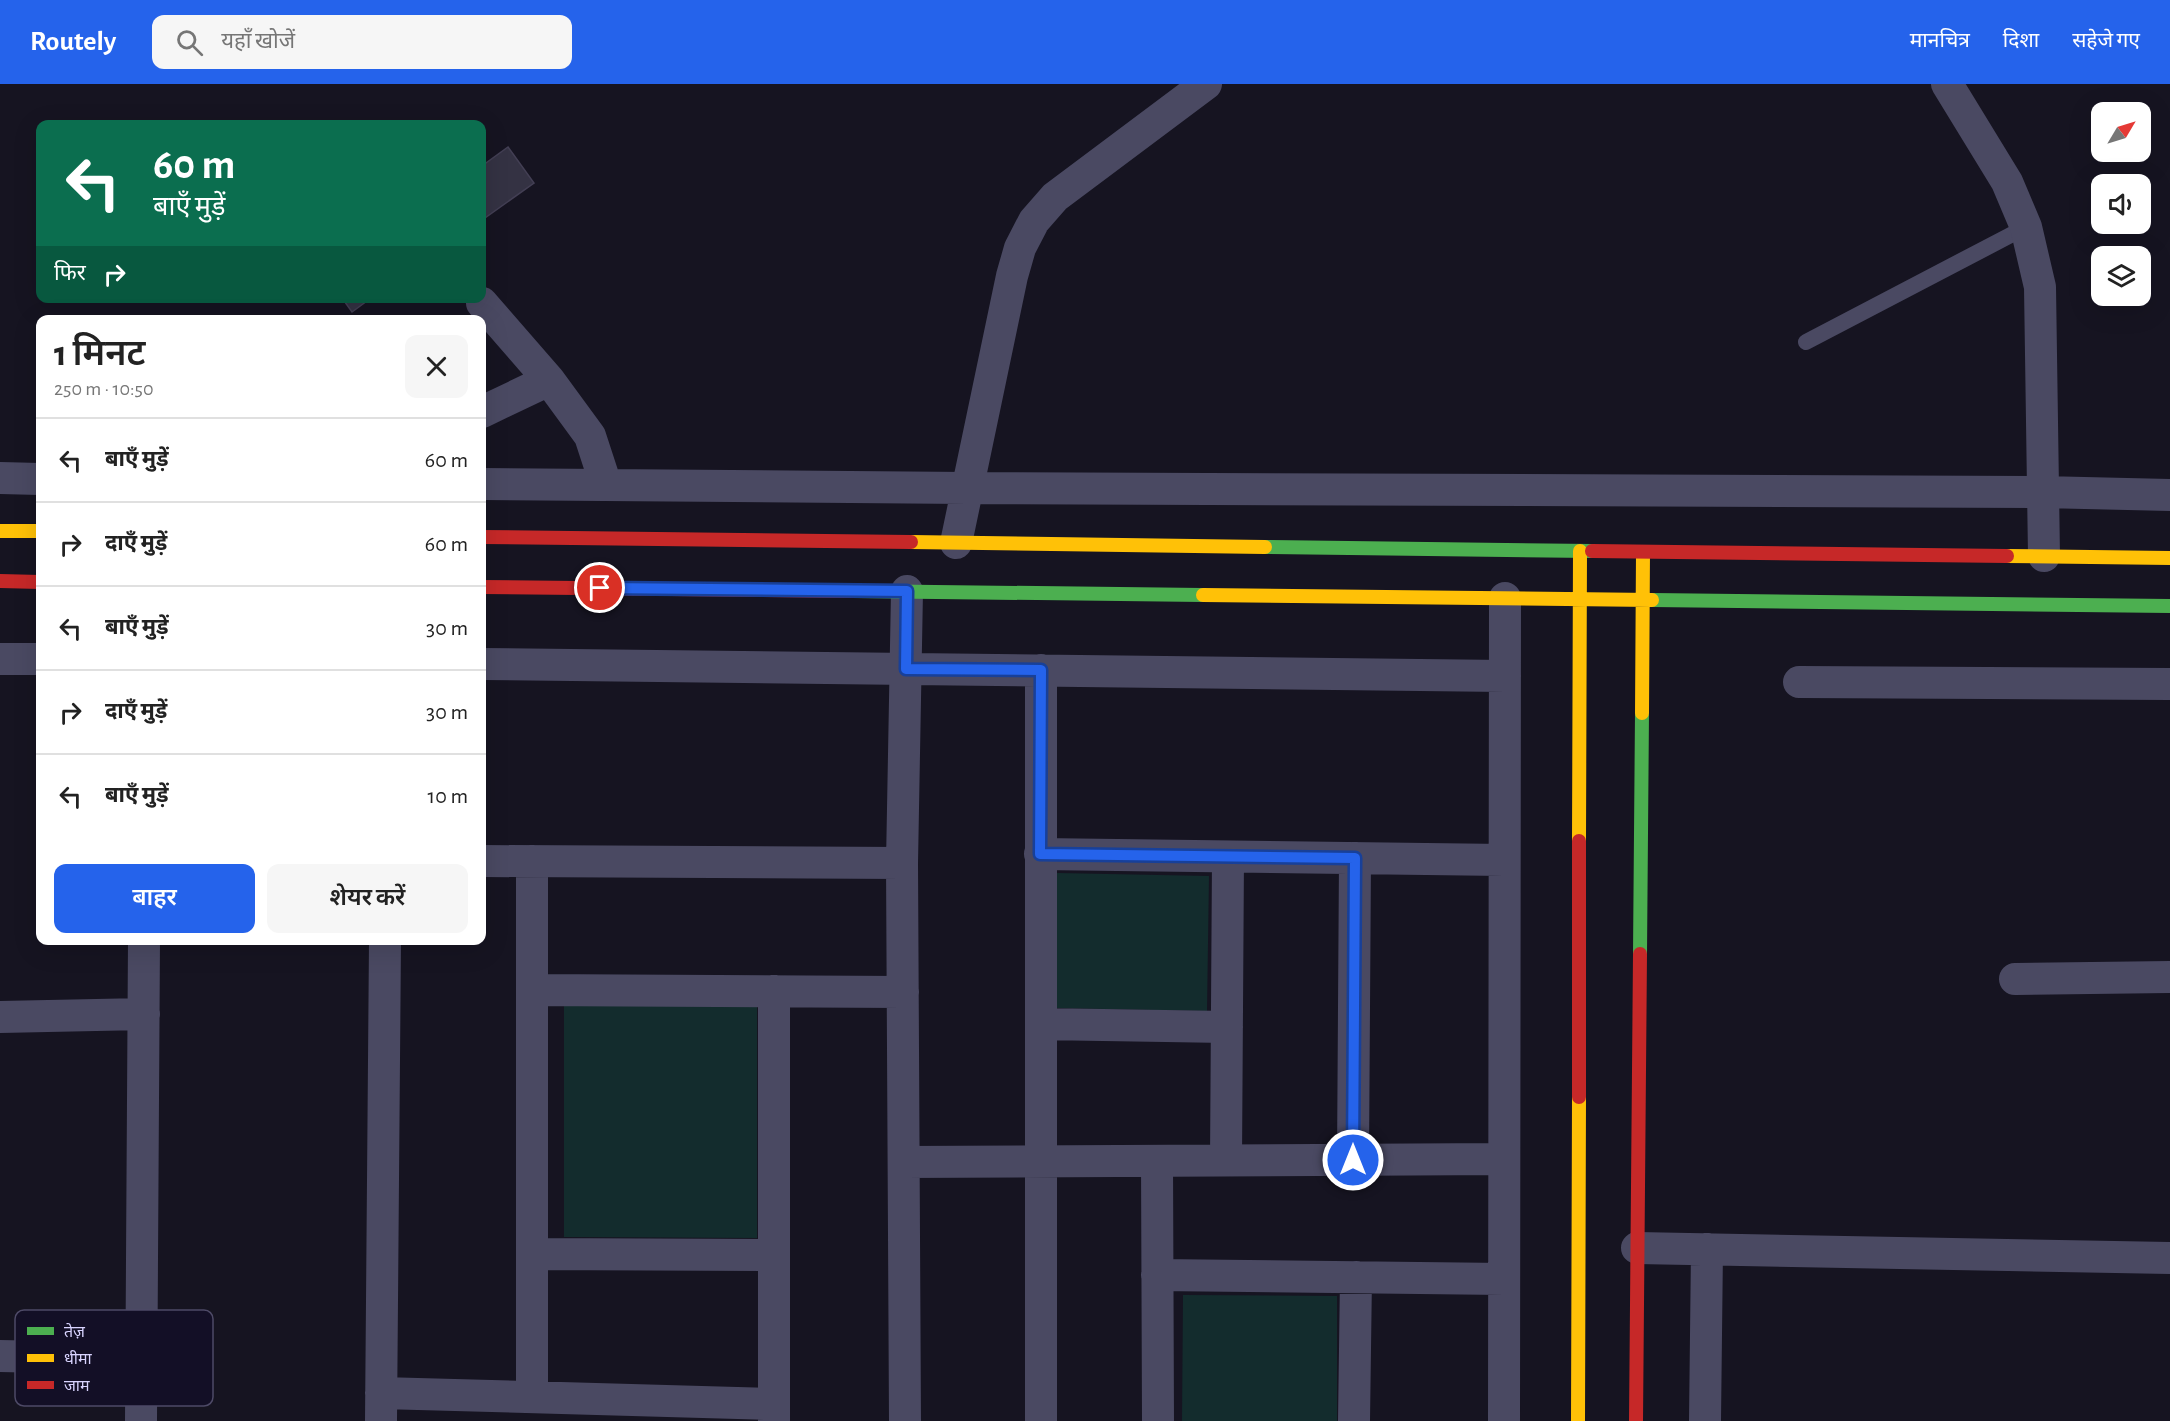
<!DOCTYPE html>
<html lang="hi">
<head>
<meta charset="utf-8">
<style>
  :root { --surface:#fff; --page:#f6f6f6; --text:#222; --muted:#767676; --line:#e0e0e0; --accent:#2563eb }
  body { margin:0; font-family:"Alegreya Sans","Noto Sans Devanagari",sans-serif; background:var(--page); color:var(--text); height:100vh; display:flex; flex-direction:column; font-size:22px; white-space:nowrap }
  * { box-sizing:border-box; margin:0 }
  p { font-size:20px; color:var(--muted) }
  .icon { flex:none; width:33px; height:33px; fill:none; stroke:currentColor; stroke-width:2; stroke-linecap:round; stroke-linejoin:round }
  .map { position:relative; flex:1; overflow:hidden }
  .sheet { position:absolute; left:36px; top:231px; width:450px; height:630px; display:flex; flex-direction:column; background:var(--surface); border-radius:12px; box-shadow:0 6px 24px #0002 }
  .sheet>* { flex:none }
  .hud { position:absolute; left:36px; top:36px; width:450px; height:183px; border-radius:12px; box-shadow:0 6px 24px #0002; background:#0b6e4f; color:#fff; overflow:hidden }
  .needle { width:39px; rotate:52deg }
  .fabs { position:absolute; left:2091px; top:18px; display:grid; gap:12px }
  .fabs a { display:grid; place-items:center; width:60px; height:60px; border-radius:12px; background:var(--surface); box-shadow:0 6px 24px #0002; font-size:30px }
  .pin { position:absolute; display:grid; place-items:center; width:51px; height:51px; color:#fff; margin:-26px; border:3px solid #fff; border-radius:50%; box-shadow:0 2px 6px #0007 }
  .me { position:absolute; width:66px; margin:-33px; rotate:0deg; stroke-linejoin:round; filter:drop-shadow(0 0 4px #0008) }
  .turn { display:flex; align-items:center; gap:21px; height:126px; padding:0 18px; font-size:27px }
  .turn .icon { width:78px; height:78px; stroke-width:2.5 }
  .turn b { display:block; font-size:42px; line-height:51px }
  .then { display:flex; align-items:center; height:57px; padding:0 18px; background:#0003; gap:12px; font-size:22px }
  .round { display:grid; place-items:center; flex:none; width:63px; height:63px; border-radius:12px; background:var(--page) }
  .summary { display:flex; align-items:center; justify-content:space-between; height:102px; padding:0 18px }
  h1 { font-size:36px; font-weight:600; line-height:45px }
  .cta { display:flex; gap:12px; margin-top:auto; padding:12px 18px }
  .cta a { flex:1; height:69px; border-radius:12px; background:var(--accent); color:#fff; font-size:24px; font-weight:600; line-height:69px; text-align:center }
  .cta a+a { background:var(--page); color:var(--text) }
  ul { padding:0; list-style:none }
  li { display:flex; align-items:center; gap:18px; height:84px; padding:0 18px; border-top:2px solid var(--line) }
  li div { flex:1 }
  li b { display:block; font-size:22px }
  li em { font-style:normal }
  header { display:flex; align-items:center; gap:36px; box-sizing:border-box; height:84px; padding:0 30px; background:var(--accent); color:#fff }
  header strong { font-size:28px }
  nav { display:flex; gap:33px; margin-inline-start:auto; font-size:21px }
  .search { width:420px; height:54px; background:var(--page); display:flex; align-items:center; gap:15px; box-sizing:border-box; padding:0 21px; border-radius:12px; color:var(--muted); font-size:22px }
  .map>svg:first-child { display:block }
</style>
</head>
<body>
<header>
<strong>Routely</strong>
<div class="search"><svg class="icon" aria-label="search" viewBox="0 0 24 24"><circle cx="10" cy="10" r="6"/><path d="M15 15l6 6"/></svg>यहाँ खोजें</div>
<nav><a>मानचित्र</a><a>दिशा</a><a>सहेजे गए</a></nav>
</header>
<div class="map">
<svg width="2170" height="1337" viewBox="0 0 2170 1337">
  <rect width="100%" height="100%" fill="#161421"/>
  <!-- green -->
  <path fill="#132c2d" d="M1057 789 1209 792 1207 927 1055 924Z
    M564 921 757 922V1154L564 1153Z
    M1183 1211 1337 1212V1337H1182Z"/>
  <!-- building -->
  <path fill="#343243" stroke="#433f54" stroke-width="1.5" d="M508 63 534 99 482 136V82Z
    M342 214H371L352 228Z"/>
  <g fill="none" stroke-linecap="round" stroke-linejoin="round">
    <!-- lane -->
    <path stroke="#4a4962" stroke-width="16" d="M1806 258 2026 143"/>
    <!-- street -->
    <path stroke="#4a4962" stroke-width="32" d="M1947 0 2007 98 2026 143 2040 203 2044 472
      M482 219 549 296
      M482 328 549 296 590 352 606 401
      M0 394 40 395
      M482 400 967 404 2042 408 2170 411
      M956 459 1012 192 1020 164 1034 137 1055 113 1206 0
      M0 575H40
      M482 580 1505 592
      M1041 586V1337
      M1799 598 2170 600
      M1040 770 1504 776
      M482 777 902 779
      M532 777V1313
      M2015 895 2170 893
      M532 906 903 908
      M0 933 144 930
      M1041 940 1227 943
      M1353 1075 1355 774
      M1226 1076 1228 773
      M1157 1077 1158 1337
      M904 1078 1504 1075
      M1637 1164 2170 1174
      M532 1170 774 1171
      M1157 1191 1504 1195
      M0 1272 141 1275
      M381 1309 774 1320
      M141 1337 144 856
      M381 1337 385 856
      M774 1337V907
      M905 1337 902 779 907 507
      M1354 1337 1356 1193
      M1504 1337 1505 514
      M1705 1337 1707 1165"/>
    <!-- fast -->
    <path stroke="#4caf50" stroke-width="14" d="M1265 463 1592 467
      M853 507 1203 511
      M1652 516 2170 522
      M1640 870 1642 629"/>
    <!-- slow -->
    <path stroke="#ffc107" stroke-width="14" d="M0 447H40
      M911 458 1265 463
      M2007 472 2170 474
      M1203 511 1652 516
      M1642 629 1643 468
      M1579 757 1580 467
      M1578 1337 1579 1013"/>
    <!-- jam -->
    <path stroke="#c62828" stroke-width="14" d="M482 453 911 458
      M1592 467 2007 472
      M0 497 40 498
      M482 503 853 507
      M1579 1013V757
      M1636 1337 1640 870"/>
  </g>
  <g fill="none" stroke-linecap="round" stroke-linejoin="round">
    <defs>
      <path id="route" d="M600 504 907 507 906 585 1041 586 1040 770 1355 774 1353 1076"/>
    </defs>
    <!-- route casing -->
    <use href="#route" stroke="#184099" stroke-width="15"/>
    <!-- route -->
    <use href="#route" stroke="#2563eb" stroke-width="10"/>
  </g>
  <!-- legend -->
  <rect x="15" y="1226" width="198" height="96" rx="9" fill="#130f26" stroke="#4e4a67" stroke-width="1.5"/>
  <rect x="27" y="1243" width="27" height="8" fill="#4caf50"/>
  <rect x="27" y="1270" width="27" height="8" fill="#ffc107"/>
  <rect x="27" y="1297" width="27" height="8" fill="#c62828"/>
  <g font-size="16" fill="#d9d4ff">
    <text x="64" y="1253">तेज़</text>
    <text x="64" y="1280">धीमा</text>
    <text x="64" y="1307">जाम</text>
  </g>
</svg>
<div class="fabs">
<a><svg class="needle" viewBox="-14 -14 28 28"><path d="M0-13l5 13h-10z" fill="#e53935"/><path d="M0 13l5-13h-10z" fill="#767676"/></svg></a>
<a><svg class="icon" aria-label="sound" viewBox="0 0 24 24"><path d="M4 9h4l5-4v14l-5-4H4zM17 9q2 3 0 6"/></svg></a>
<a><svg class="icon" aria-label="layers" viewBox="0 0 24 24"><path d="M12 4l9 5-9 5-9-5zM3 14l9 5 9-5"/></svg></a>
</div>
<div class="pin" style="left:600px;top:504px;background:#d93025"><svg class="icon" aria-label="arrive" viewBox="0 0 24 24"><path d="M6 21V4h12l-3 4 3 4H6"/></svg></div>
<svg class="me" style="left:1353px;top:1076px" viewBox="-20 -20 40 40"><circle r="17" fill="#2563eb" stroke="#fff" stroke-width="3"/><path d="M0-11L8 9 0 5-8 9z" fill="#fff"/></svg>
<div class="hud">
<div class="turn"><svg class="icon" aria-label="left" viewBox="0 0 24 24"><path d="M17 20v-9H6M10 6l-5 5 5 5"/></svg><div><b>60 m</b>बाएँ मुड़ें</div></div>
<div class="then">फिर<svg class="icon" aria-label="right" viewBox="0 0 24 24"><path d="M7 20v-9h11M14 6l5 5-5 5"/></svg></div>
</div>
<section class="sheet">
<div class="summary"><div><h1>1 मिनट</h1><p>250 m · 10:50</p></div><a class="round"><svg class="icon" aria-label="close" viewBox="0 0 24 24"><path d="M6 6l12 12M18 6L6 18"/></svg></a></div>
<ul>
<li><svg class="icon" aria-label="left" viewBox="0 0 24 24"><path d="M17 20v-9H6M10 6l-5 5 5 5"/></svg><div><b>बाएँ मुड़ें</b></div><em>60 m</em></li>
<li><svg class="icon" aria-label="right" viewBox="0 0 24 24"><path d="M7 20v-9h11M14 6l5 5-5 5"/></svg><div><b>दाएँ मुड़ें</b></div><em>60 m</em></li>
<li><svg class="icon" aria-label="left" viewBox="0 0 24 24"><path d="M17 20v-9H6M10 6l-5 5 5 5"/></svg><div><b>बाएँ मुड़ें</b></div><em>30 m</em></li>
<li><svg class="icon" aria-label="right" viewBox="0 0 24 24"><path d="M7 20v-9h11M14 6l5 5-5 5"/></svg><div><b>दाएँ मुड़ें</b></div><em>30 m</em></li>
<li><svg class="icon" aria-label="left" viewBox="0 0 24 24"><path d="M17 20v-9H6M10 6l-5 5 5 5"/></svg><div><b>बाएँ मुड़ें</b></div><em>10 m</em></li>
</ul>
<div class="cta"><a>बाहर</a><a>शेयर करें</a></div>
</section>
</div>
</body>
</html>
